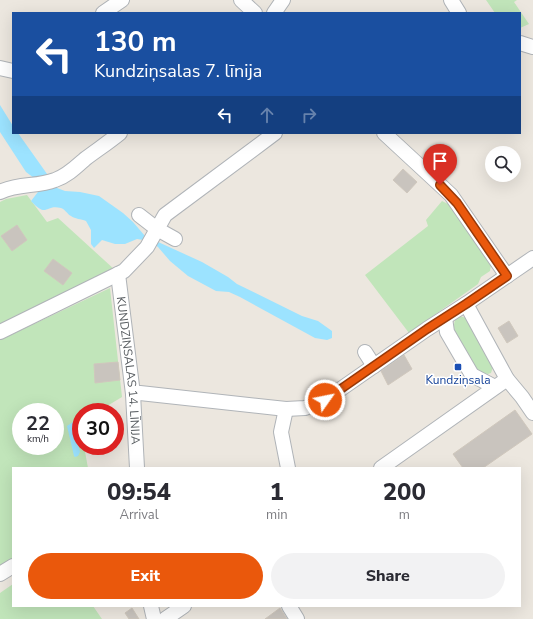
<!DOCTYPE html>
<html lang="en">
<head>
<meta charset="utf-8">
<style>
  :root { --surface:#fff; --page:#f2f2f3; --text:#2b2b33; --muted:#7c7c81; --accent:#ea580c }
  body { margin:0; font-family:"Nunito Sans",sans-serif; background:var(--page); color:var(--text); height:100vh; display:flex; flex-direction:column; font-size:15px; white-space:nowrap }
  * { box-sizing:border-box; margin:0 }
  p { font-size:13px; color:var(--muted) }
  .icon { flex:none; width:22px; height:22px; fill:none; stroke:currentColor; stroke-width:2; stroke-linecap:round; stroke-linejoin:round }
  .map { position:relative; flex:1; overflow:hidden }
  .side { position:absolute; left:12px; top:467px; width:509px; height:140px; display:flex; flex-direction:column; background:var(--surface); border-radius:0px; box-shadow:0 4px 16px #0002 }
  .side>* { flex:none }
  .top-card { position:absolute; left:12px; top:12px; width:509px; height:122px; border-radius:0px; box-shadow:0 4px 16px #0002; background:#1a4fa0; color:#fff; overflow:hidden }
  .buttons { position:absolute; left:485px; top:146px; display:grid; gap:8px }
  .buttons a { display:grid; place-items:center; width:36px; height:36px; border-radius:50%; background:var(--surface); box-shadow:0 4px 16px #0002; font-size:20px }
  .speed { position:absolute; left:12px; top:403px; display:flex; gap:8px; font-size:20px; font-weight:700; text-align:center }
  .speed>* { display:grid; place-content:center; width:52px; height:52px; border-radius:50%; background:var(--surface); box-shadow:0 4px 16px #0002; line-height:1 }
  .speed small { font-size:10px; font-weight:400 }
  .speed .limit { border:6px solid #d22; background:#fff; color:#111 }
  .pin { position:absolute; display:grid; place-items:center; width:34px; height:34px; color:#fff; margin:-41px -17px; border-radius:50% 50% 50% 0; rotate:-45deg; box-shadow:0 0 4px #0007 }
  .pin .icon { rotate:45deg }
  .me { position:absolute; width:44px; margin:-22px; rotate:57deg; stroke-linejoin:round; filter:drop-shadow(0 0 3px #0008) }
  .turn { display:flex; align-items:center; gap:14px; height:84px; padding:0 16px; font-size:18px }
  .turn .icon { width:52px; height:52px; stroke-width:2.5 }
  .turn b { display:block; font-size:28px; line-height:34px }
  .lanes { display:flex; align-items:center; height:38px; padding:0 16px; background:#0003; justify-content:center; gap:20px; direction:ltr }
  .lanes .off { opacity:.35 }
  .eta { display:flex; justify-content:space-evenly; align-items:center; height:68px; text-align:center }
  .eta b { font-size:24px; font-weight:800; line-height:28px }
  .cta { display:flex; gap:8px; margin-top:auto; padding:8px 16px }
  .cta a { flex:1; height:46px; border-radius:24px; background:var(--accent); color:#fff; font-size:16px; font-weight:800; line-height:46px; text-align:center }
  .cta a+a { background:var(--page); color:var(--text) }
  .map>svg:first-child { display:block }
</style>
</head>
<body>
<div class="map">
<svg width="533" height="619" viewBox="0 0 533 619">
  <rect width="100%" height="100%" fill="#ece7df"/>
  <!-- green -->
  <path fill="#c1e5ba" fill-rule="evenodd" d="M486 0H517L514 2 529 24 520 28V13H495Z
    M27 195 47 222 58 218 115 270 0 328V202L6 199Z
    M442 201 450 205 491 265 490 271 481 277 478 284 409 333 365 275 428 226 426 220Z
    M110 288 122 397 97 412H81V422L79 423 81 433V446H84L88 468H13V563L0 571V340ZM21 412H55V446H21Z
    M460 316 466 318 493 367 491 373 488 374 479 372 455 334C454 329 453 324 456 318Z
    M13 584V606H93L102 619H0V593Z"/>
  <!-- water -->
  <path fill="#9ce3ff" d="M0 105 13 126V133H18L57 188 65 191 80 192 99 196 123 213 133 222 145 236 202 262 228 277 237 284 302 316 318 321 332 331V338L327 340 315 338 240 297 229 292 216 291 188 276 170 261 158 247 150 241 137 239 125 244H115L102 240 94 248 91 244V230L86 221C81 219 75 219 71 216 67 214 66 210 61 208 44 204 48 219 31 201L41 188 34 178 26 172 0 132Z
    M73 422 80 452 78 456 75 457 74 456 67 426Z"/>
  <!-- building -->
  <path fill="#c9c4be" stroke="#d0c8bd" d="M403 169 417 182 407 193 393 180Z
    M17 225 27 240 12 251 1 236Z
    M53 259 72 273 63 285 44 271Z
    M509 321 518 336 507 343 498 328Z
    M404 355 412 369 388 385 381 371Z
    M118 362 120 380 95 383 94 364Z
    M515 410 532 434 483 468H463L453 454Z
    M132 608 139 619H129L125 613Z
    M280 608 287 619H265Z"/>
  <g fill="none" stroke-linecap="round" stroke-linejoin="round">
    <defs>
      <g id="minor">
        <path d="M241 0 255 13"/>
        <path d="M451 0 459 13"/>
        <path d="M103 13 122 0"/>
        <path d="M274 13 283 0"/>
        <path d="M520 43 533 47"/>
        <path d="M0 68 13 71"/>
        <path d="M384 133 451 195 507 276"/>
        <path d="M0 192C18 183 37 187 55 180 67 176 76 167 85 159 97 150 109 142 120 133"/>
        <path d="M139 215 157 229 175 239"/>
        <path id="s1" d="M118 274 133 394 137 468"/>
        <path d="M466 304 507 379 522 397 533 413"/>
        <path d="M445 318 447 332 472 375 495 387"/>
        <path d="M0 332 124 271 147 247 165 215 275 133"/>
        <path d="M365 352 374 366"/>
        <path d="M133 394 140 393 286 409 305 408 325 400 427 329 466 304 533 258"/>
        <path d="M286 409 281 432 288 468"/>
        <path d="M381 468 507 379"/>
        <path d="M0 574 13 566"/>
        <path d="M151 606 154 619"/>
        <path d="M289 606 297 619"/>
        <path d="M165 619 184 606"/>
      </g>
    </defs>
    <!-- minor casing -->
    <use href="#minor" stroke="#b0b4b8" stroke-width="16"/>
    <!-- minor -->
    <use href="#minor" stroke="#fff" stroke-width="14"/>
  </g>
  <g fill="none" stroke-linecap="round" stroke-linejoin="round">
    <defs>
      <path id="route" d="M325 400 427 329 466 304 507 276 457 203 440 185"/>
    </defs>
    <!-- route casing -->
    <use href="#route" stroke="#983908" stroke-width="10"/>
    <!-- route -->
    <use href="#route" stroke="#ea580c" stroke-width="7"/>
  </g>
  <!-- markers -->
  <rect fill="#1a4fb4" stroke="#fff" stroke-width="1.5" x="454" y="363" width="8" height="8" rx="2"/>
  <g text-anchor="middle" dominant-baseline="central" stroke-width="3" stroke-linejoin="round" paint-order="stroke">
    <!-- street labels -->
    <g font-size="12" fill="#585d61" stroke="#fff">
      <text stroke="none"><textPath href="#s1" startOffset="97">KUNDZIŅSALAS 14. LĪNIJA</textPath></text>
    </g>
    <!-- transit labels -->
    <g font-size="12" fill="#164399" stroke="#fff">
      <text x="458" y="380">Kundziņsala</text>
    </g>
  </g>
</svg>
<div class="buttons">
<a><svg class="icon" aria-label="search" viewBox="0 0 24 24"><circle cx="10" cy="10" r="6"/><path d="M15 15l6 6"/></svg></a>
</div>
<div class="speed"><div>22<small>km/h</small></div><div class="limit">30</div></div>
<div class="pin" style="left:440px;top:185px;background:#d93025"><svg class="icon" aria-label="arrive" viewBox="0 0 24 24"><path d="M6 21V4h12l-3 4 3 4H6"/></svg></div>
<svg class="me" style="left:325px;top:400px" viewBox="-20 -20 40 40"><circle r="17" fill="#ea580c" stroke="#fff" stroke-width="3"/><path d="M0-11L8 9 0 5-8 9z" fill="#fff"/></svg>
<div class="top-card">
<div class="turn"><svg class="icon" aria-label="left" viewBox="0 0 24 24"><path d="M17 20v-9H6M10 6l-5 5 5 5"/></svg><div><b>130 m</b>Kundziņsalas 7. līnija</div></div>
<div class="lanes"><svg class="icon" aria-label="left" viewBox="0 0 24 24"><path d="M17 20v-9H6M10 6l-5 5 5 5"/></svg><svg class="icon off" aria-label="ahead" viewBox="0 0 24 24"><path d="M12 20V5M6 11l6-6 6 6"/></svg><svg class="icon off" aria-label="right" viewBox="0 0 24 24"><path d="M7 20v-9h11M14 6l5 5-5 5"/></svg></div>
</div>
<section class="side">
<div class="eta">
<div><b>09:54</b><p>Arrival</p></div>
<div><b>1</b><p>min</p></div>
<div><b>200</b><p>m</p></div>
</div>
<div class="cta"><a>Exit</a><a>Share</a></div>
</section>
</div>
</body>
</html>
